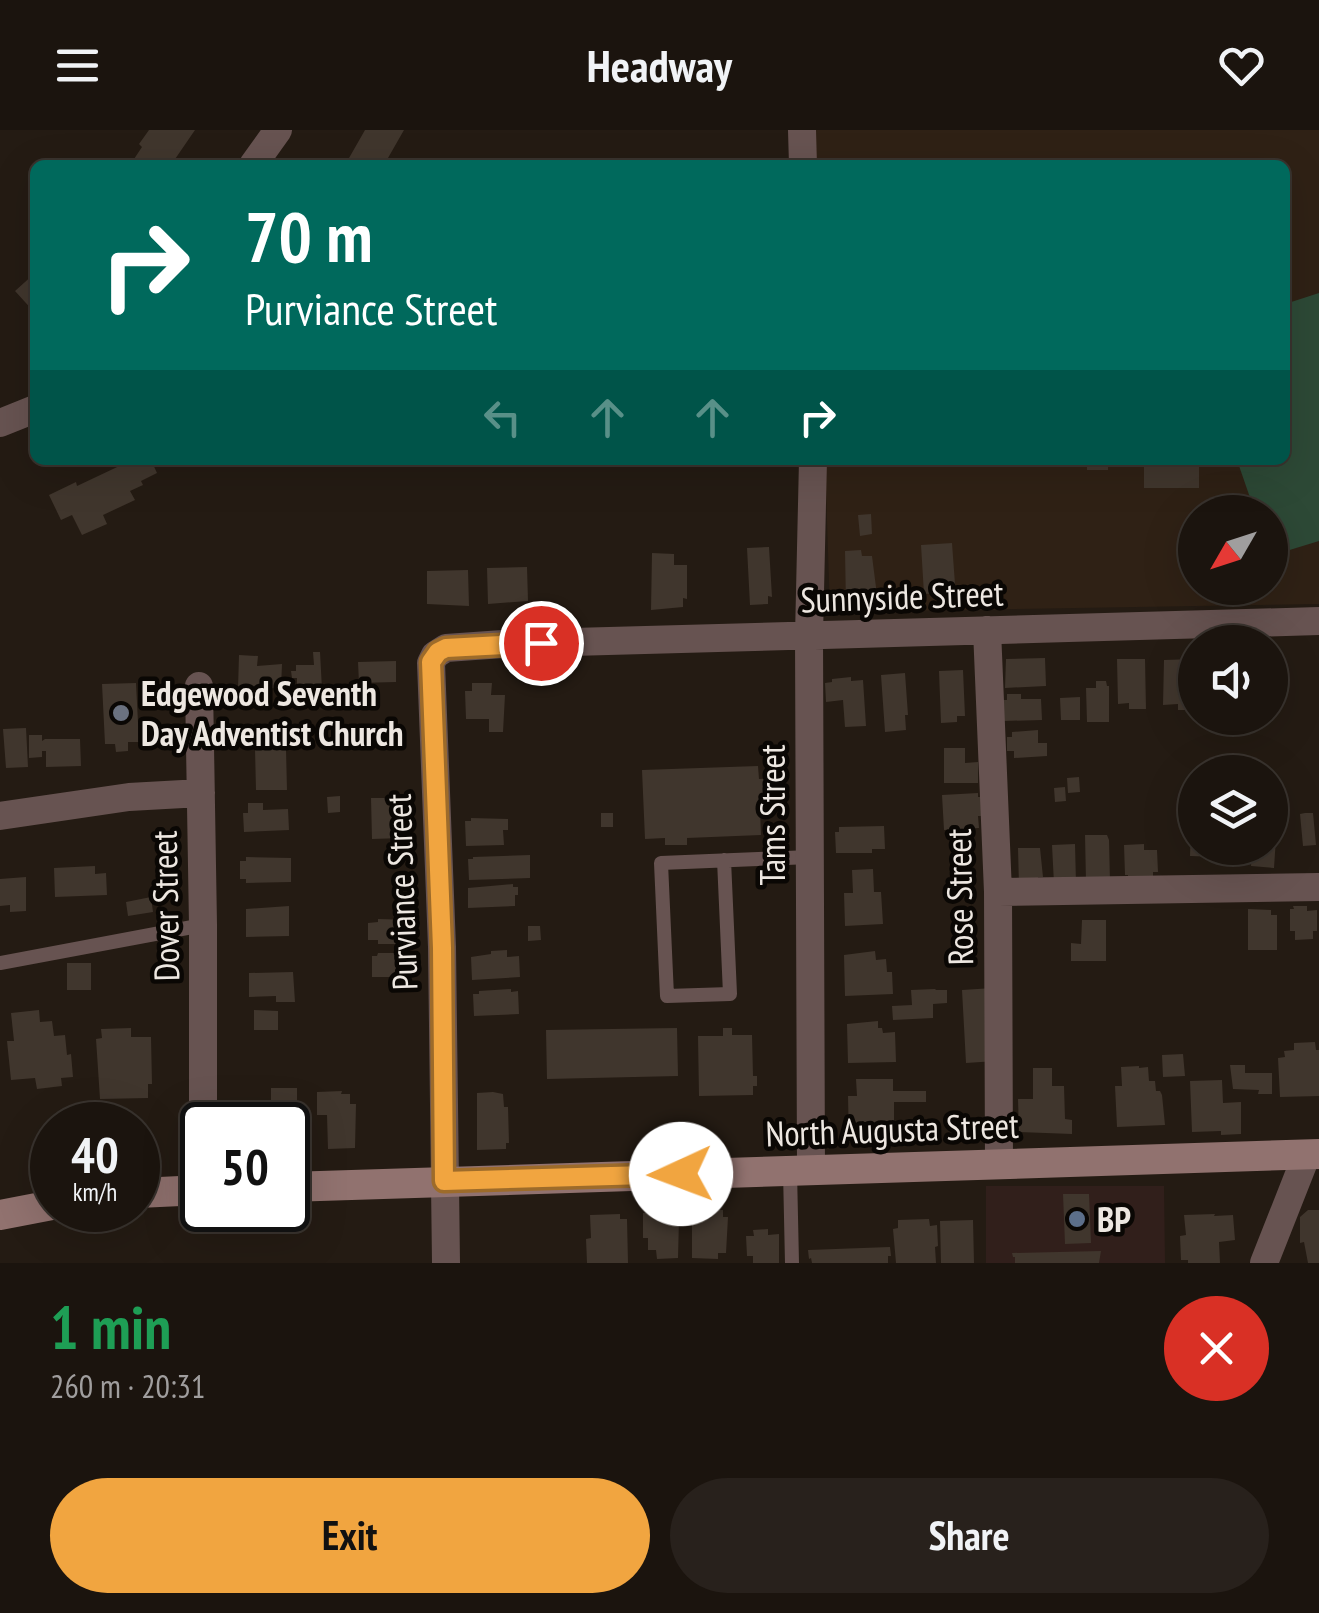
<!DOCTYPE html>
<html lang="en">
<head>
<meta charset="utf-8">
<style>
  :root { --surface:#1b140e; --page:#28211c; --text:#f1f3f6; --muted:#a09e9e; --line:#39332e; --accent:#f1a540 }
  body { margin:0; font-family:"PT Sans Narrow",sans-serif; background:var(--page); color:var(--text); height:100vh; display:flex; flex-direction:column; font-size:38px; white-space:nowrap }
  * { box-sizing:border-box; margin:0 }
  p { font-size:32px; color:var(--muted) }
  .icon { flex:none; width:55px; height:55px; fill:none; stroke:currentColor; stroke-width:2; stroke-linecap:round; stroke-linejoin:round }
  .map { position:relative; height:1133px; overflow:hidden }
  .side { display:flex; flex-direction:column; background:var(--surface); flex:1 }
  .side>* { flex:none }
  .banner { position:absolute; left:30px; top:30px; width:1260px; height:305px; border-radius:15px; box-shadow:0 10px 40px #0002,0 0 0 2px var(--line); background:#00695c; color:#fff; overflow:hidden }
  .needle { width:65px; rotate:231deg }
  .controls { position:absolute; left:1178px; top:365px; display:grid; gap:20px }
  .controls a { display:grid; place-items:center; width:110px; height:110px; border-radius:50%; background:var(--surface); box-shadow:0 10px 40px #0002,0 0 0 2px var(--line); font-size:50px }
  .speed { position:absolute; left:30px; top:972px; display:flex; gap:20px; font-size:50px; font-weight:700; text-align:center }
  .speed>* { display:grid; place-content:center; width:130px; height:130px; border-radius:50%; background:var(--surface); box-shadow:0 10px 40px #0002,0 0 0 2px var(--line); line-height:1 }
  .speed small { font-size:25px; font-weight:400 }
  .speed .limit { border:5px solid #111; border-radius:15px; background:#fff; color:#111 }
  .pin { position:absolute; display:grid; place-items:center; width:85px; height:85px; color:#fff; margin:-42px; border:5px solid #fff; border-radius:50%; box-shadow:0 2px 10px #0007 }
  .me { position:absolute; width:110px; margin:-55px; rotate:268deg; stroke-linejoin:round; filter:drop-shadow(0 0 8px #0008) }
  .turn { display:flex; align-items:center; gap:35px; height:210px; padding:0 50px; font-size:45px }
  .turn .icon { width:130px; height:130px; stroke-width:2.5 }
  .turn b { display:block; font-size:70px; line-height:85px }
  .lanes { display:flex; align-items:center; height:95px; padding:0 50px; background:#0003; justify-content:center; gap:50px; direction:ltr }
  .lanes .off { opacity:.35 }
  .round { display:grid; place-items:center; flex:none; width:105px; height:105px; border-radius:52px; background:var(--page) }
  .head { display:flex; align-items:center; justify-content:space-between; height:170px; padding:0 50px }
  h1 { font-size:60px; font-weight:800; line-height:75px; color:#1e9e55 }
  .primary-button { display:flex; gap:20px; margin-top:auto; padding:20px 50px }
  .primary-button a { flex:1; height:115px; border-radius:60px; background:var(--accent); color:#111; font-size:40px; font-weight:800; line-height:115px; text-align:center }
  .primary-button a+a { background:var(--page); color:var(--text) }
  header { display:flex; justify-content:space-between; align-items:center; height:130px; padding:0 50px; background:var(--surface); font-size:45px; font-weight:800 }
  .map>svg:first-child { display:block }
</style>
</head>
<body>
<header><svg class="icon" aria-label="menu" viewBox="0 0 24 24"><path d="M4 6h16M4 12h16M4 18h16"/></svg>Headway<svg class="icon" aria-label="heart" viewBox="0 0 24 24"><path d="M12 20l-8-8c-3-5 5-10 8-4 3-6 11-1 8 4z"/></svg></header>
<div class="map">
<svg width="1319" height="1133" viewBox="0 0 1319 1133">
  <rect width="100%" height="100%" fill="#241b13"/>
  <!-- commercial -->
  <path fill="#311f1b" d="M986 1056H1164L1165 1133H986Z"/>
  <!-- education -->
  <path fill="#2f2115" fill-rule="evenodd" d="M815 0H1319V474L830 482 825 330H1285V35H816ZM1195 382H1270V458H1195Z"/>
  <!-- green -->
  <path fill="#2d4936" d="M1319 163V411L1270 426V382H1255L1237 330H1285V174Z"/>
  <!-- building -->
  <path fill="#40362d" d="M149 0H195L171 35H130L142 17 139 14Z
    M365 0H404L384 35H345Z
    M35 143V183L15 161Z
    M132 330 135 334 143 330H151L157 343 141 351 143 355 130 361 135 370 103 385 107 394 82 405 72 385 61 390 49 365 76 352 77 356Z
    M1087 330H1108V340H1087Z
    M1144 330H1199V358H1144Z
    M871 384 872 404 860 406 858 385Z
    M952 413 955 454H951V462L924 464 921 415Z
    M769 417 772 467 768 466V474L750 475 747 418Z
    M861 420 862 426H872L877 465 873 466 874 473 851 477V474L846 475 845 421Z
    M652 423 674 424V435H687V469L683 468V477L651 480Z
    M527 437 528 471 488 474 487 438Z
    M468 440 469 476 427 474V441Z
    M313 522H320L322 559 297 560V548H292L291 541H296V535H314Z
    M239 525 258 526 257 536 282 534 281 558 238 559Z
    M1045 528 1046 556 1005 558 1006 529Z
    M1117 529H1145L1146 579H1129V573L1118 574Z
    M1195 529V580H1178V574L1163 575 1164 530Z
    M396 531V552L359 553 358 532Z
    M963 540 965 586H957V592L941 593 939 541Z
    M905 543 908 585H905L906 600 885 602 881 545Z
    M851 547V551L863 550 866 596 845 597 843 570 826 572 825 553 832 552V549Z
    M1096 551H1106L1107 556H1109V592H1087L1086 558H1096Z
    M136 553 139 612H128V621L116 622 115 614H105L102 554Z
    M472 553H492L491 565H505L503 602H489V589H466L465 561H472Z
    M1007 564H1021V569H1041L1042 590 1003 591V570H1007Z
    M1080 567V590H1061L1060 568Z
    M26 598 28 637 6 638 3 599Z
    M1038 600V613H1047V626L1014 628V621H1007V607H1012V602Z
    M29 605H42V611L45 609H80L81 636 46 637V621H42V627L29 628Z
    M944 618H965V633L978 632V653H944Z
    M255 619H286L287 660H256Z
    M758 636 759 649 774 648V680L760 681 761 705 687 708V715H665V708L645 709 642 640Z
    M1079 647 1080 662 1068 663 1067 648Z
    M1065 657 1066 671 1055 672 1054 658Z
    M978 663V667H984L985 686H978L979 698 944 700 942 665Z
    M340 666V682L328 683 327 667Z
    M371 668H400V683L406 682V692H402V708L372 709Z
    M248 673H263V680L288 679 289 700 244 702 243 683H248Z
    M601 683H613V697H601Z
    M1305 683H1313L1316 715 1303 716 1300 684Z
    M471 688 508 689V700H503L504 715 466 716 465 691H471Z
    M1191 695H1195V718H1228V723H1220V727L1190 726Z
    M884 696 885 719H872V723H836L835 702H839V697Z
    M1270 696H1275L1274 707 1276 708 1274 738 1251 736 1252 718H1270Z
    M1085 705H1107L1109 710 1110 752H1086Z
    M1075 714 1076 753 1054 754 1052 715Z
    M1144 714V720H1157L1158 742H1153V751H1128V745H1125L1124 715Z
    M1018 718H1040L1043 747H1038V755L1019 756Z
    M530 725V748L469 750 468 729H473V727Z
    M246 727 291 728V752L246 753V749H240V731H246Z
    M95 736V744L106 743 107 765 55 767 54 738Z
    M873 739 874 762H881L883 794 845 796 844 763H853L852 740Z
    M26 747V781L10 782V775L0 776V749Z
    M513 754V757H518V765H515V776L468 778V758Z
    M151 767 153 782 128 786 126 772Z
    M289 776V806L246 807V779Z
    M1293 776H1307V781L1317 780V801H1313V809L1295 810V801H1290V779H1294Z
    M1248 779 1271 780V785H1277V820H1248Z
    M378 789 412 790V800H406V814H378V810H368V793L378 792Z
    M1082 790H1106V831H1071V813L1081 814Z
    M528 796H540L541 810 528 811Z
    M507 820V827L519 826 520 847 472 850 471 827 491 824V821Z
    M875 821 876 830 886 829 887 842H892L893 864 845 866 844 825Z
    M378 823H408V826H412V847H372V826H377Z
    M67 833H91V860H67Z
    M293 842 295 872H276V866L249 867V843Z
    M993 858 996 931 966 933 962 860Z
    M511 859V862L518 861 519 884 474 886 473 864H479V861Z
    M935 859 936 860H947V873L933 874V888L893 890 892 876 912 875 911 860Z
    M39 880 40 892 52 891 54 906 65 905 67 925 71 924 73 947 61 948 62 956 37 959 35 948 11 950 7 911H14L11 883Z
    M254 880 278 881V900H254Z
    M878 891V898H882L883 903 895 902 896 932 848 933 847 894Z
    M131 898V907H151L152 954H148V968L100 969 96 909 102 908 101 899Z
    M677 898 678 946 547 949 546 900Z
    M723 898H732V905H752L753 946H757V956H753V965L699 966 698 906H723Z
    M1315 912 1316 920H1319V966L1280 967 1278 928 1285 927 1284 921 1294 920V913Z
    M1183 924 1185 946 1163 947 1162 925Z
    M1230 935H1245V943H1272V964H1258L1259 960 1233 959Z
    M1139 936V938L1148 937 1149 951H1155L1156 961H1160L1162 965 1165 995 1117 997 1115 956H1122L1121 937Z
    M1033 938H1052V956H1064L1065 989 1072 990V1004L1019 1002 1018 969H1033Z
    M856 949H893V961H926V972H894V1001H880V1012H849L848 966H857Z
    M1222 950 1223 973 1241 972V1004L1221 1005V1001L1192 1002 1190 951Z
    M271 958H297V981H301L302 1027 288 1028V995H268V982H271Z
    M342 961 341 964H350V974H356L355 1018 328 1019 327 985H317V962Z
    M493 962 503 964 504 977H508L509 1013H506V1019L477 1020V963Z
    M1063 1064H1089L1091 1113 1065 1114Z
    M692 1080H723V1087H728L726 1123H718V1129L692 1128Z
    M1308 1080H1319V1133H1308L1304 1112 1300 1113V1087Z
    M643 1083H674V1089H679L678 1128 657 1129 656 1120H648V1108H643Z
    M620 1084V1089H627L628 1133H587L586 1109 591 1108 590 1085Z
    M1215 1084 1214 1086 1233 1085 1235 1110 1219 1112 1220 1133H1188V1130H1181L1180 1106 1186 1105 1184 1085Z
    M929 1089 930 1096 937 1095 938 1116 935 1117 936 1133H896L893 1099 898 1098V1090Z
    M973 1090 974 1133H941L940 1091Z
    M768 1099V1105L779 1104V1133H753V1126H747L746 1106H754L753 1100Z
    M890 1117 891 1126H888V1133H812L811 1128 809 1129 808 1120Z
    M1101 1121 1099 1133H1015V1127H1013L1012 1123Z"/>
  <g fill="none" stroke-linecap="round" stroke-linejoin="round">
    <!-- lane -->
    <path stroke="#675351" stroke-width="14" d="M724 730 730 864 667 866 661 733 810 727
      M0 833 203 795
      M790 1041 792 1133"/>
    <!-- street -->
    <path stroke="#675351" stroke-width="28" d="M802 0 803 35
      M253 35 278 0
      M0 293 35 279
      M987 500 998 762 999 1033
      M199 556 203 795V995
      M0 686 129 667 201 663
      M998 762 1319 757
      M811 1040 809 506 813 330
      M446 1133 442 817 431 533 435 525 446 518 503 514 1319 491
      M1264 1133 1307 1024"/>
    <!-- secondary -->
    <path stroke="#91726f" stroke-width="30" d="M288 1057 1319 1024
      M138 1063 202 1060
      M0 1085 52 1075"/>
  </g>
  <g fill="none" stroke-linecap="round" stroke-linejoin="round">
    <defs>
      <path id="route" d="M541 513 446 518 438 522 431 532 442 818 444 1051 681 1044"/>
    </defs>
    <!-- route casing -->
    <use href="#route" stroke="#9d6b2a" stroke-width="25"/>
    <!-- route -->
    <use href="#route" stroke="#f1a540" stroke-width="18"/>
  </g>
  <!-- markers -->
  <circle fill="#6b7280" stroke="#0a0704" stroke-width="4" cx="121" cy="583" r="10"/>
  <circle fill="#5c6f8a" stroke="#0a0704" stroke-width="4" cx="1077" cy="1089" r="10"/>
  <g text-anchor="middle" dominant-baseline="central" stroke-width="9" stroke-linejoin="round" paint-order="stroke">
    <!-- street labels -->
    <g font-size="35" fill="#ede7e1" stroke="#0a0704">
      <text transform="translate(902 466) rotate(-2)">Sunnyside Street</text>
      <text transform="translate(772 685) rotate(-90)">Tams Street</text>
      <text transform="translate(401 762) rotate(-92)">Purviance Street</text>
      <text transform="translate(959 767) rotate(-91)">Rose Street</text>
      <text transform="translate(165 776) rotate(-91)">Dover Street</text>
      <text transform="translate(892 999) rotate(-2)">North Augusta Street</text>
    </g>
    <!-- poi labels -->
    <g font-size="35" font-weight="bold" fill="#ede7e1" stroke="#0a0704" text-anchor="start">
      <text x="141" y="563">Edgewood Seventh<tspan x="141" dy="40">Day Adventist Church</tspan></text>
      <text x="1097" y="1089">BP</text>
    </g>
  </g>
</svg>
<div class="controls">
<a><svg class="needle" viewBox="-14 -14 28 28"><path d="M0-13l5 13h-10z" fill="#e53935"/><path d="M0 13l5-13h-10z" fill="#a09e9e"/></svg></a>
<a><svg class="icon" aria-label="sound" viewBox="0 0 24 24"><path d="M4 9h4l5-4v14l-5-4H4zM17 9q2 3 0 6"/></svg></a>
<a><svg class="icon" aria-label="layers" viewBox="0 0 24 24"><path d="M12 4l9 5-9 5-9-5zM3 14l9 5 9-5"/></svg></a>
</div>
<div class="speed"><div>40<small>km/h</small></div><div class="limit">50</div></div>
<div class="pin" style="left:541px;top:513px;background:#d93025"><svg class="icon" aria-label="arrive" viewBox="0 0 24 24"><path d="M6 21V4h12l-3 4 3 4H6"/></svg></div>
<svg class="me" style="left:681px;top:1044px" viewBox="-20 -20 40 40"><circle r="19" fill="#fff"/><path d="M0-13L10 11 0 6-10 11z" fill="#f1a540"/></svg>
<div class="banner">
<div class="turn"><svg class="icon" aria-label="right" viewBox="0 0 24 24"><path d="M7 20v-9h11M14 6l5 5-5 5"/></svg><div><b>70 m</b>Purviance Street</div></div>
<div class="lanes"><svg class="icon off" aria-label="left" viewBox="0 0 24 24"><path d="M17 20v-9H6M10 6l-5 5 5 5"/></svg><svg class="icon off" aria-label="ahead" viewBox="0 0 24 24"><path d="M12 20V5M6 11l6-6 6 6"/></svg><svg class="icon off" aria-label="ahead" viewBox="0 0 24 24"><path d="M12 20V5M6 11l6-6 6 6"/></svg><svg class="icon" aria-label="right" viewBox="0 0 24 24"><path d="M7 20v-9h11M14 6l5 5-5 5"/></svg></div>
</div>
</div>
<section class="side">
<div class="head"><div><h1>1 min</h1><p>260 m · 20:31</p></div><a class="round" style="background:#d93025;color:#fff"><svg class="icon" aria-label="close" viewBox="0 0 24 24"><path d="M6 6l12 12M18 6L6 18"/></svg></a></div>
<div class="primary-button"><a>Exit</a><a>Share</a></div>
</section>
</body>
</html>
